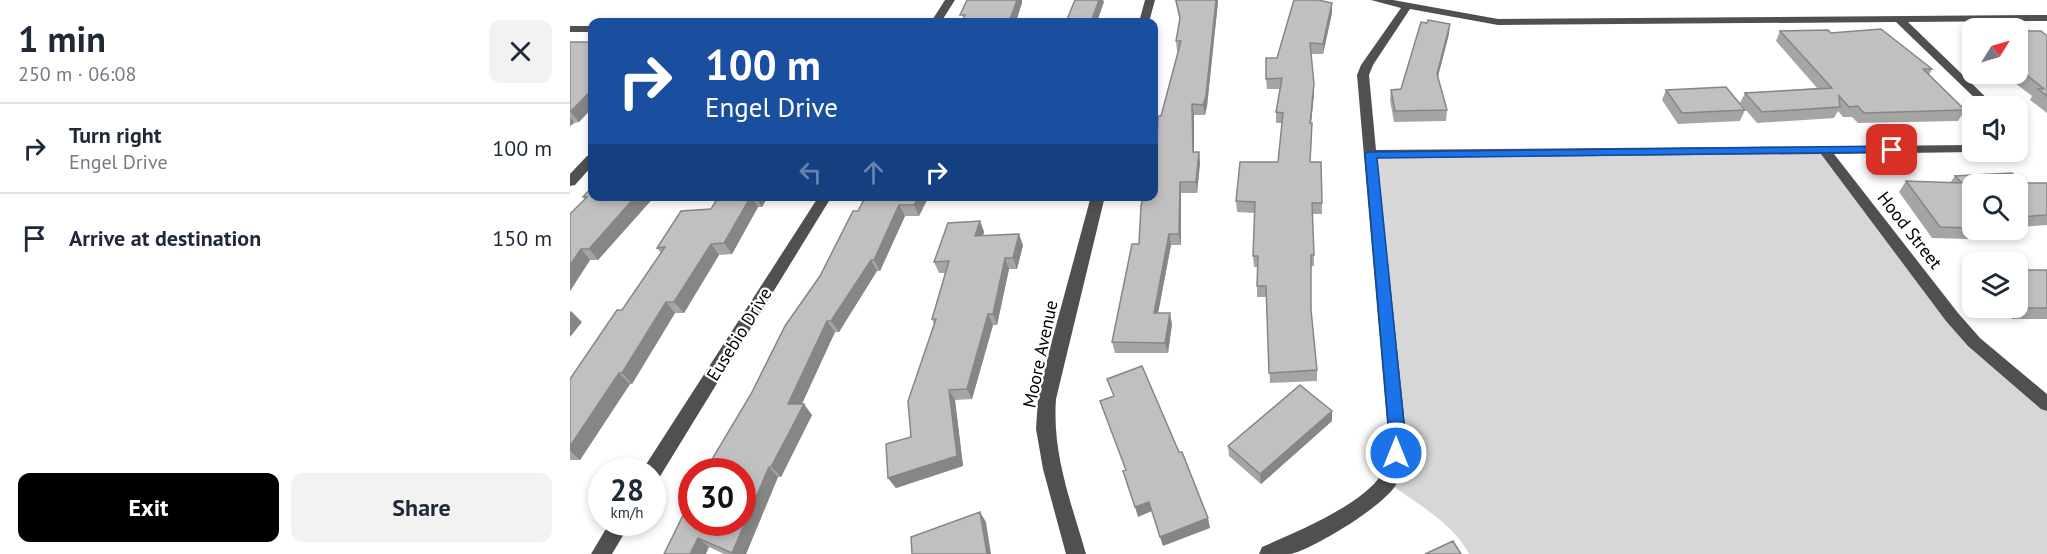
<!DOCTYPE html>
<html lang="en">
<head>
<meta charset="utf-8">
<style>
  :root { --surface:#fff; --page:#f2f2f3; --text:#1f2937; --muted:#747a83; --line:#e0e1e3; --accent:#000 }
  body { margin:0; font-family:"PT Sans",sans-serif; background:var(--page); color:var(--text); height:100vh; display:flex; flex-direction:column; font-size:22px; white-space:nowrap }
  * { box-sizing:border-box; margin:0 }
  p { font-size:20px; color:var(--muted) }
  .icon { flex:none; width:33px; height:33px; fill:none; stroke:currentColor; stroke-width:2; stroke-linecap:round; stroke-linejoin:round }
  .map { position:relative; flex:1; overflow:hidden }
  .drawer { display:flex; flex-direction:column; background:var(--surface); width:570px }
  .drawer>* { flex:none }
  .banner { position:absolute; left:18px; top:18px; width:570px; height:183px; border-radius:12px; box-shadow:0 3px 9px #0003; background:#1a4fa0; color:#fff; overflow:hidden }
  .needle { width:39px; rotate:53deg }
  .tools { position:absolute; left:1392px; top:18px; display:grid; gap:12px }
  .tools a { display:grid; place-items:center; width:66px; height:66px; border-radius:12px; background:var(--surface); box-shadow:0 3px 9px #0003; font-size:30px }
  .speed { position:absolute; left:18px; top:458px; display:flex; gap:12px; font-size:30px; font-weight:700; text-align:center }
  .speed>* { display:grid; place-content:center; width:78px; height:78px; border-radius:50%; background:var(--surface); box-shadow:0 3px 9px #0003; line-height:1 }
  .speed small { font-size:15px; font-weight:400 }
  .speed .limit { border:9px solid #d22; background:#fff; color:#111 }
  .pin { position:absolute; display:grid; place-items:center; width:51px; height:51px; color:#fff; margin:-26px; border-radius:12px; box-shadow:0 3px 9px #0006 }
  .me { position:absolute; width:66px; margin:-33px; rotate:0deg; stroke-linejoin:round; filter:drop-shadow(0 0 4px #0008) }
  .turn { display:flex; align-items:center; gap:21px; height:126px; padding:0 18px; font-size:27px }
  .turn .icon { width:78px; height:78px; stroke-width:2.5 }
  .turn b { display:block; font-size:42px; line-height:51px }
  .lanes { display:flex; align-items:center; height:57px; padding:0 18px; background:#0003; justify-content:center; gap:30px; direction:ltr }
  .lanes .off { opacity:.35 }
  .round { display:grid; place-items:center; flex:none; width:63px; height:63px; border-radius:12px; background:var(--page) }
  .headline { display:flex; align-items:center; justify-content:space-between; height:102px; padding:0 18px }
  h1 { font-size:36px; font-weight:700; line-height:45px }
  .button { display:flex; gap:12px; margin-top:auto; padding:12px 18px }
  .button a { flex:1; height:69px; border-radius:12px; background:var(--accent); color:#fff; font-size:24px; font-weight:700; line-height:69px; text-align:center }
  .button a+a { background:var(--page); color:var(--text) }
  ul { padding:0; list-style:none }
  li { display:flex; align-items:center; gap:18px; height:90px; padding:0 18px; border-top:2px solid var(--line) }
  li div { flex:1 }
  li b { display:block; font-size:22px }
  li em { font-style:normal }
  main { display:flex; flex:1; min-height:0 }
  .map>svg:first-child { display:block }
</style>
</head>
<body>
<main>
<section class="drawer">
<div class="headline"><div><h1>1 min</h1><p>250 m · 06:08</p></div><a class="round"><svg class="icon" aria-label="close" viewBox="0 0 24 24"><path d="M6 6l12 12M18 6L6 18"/></svg></a></div>
<ul>
<li><svg class="icon" aria-label="right" viewBox="0 0 24 24"><path d="M7 20v-9h11M14 6l5 5-5 5"/></svg><div><b>Turn right</b><p>Engel Drive</p></div><em>100 m</em></li>
<li><svg class="icon" aria-label="arrive" viewBox="0 0 24 24"><path d="M6 21V4h12l-3 4 3 4H6"/></svg><div><b>Arrive at destination</b></div><em>150 m</em></li>
</ul>
<div class="button"><a>Exit</a><a>Share</a></div>
</section>
<div class="map">
<svg width="1477" height="554" viewBox="0 0 1477 554">
  <rect width="100%" height="100%" fill="#fff"/>
  <!-- green -->
  <path fill="#d7d7d7" d="M1254 150 1382 317 1477 404V554H899C885 525 844 501 818 483L823 470 801 154Z"/>
  <g fill="none" stroke-linecap="round" stroke-linejoin="round">
    <!-- minor -->
    <path fill="#505050" fill-rule="evenodd" d="M375 0H385L371 22H361Z
      M575 0H585L579 22H569Z
      M801 0H823L928 19 1477 15V21L1338 22 1425 106H1413L1326 22 928 25 840 9 803 65 799 75 806 150 1402 145V152H1406L1264 154 1388 313 1410 338 1477 394V411L1471 409 1398 346 1376 321 1251 154 807 158 836 434C835 451 835 468 827 483 816 505 745 548 721 554 712 554 699 554 689 554L692 547C724 533 792 505 811 475 819 464 817 447 818 434L787 75 791 65 831 8Z
      M0 26H22V32H0Z
      M22 155V166L5 185 0 186V174L17 156Z
      M249 196H262L89 478 82 480V471H73L75 466Z
      M521 196H535L486 399C482 454 501 502 516 554H496L473 469 466 429 468 399 480 348Z
      M40 522H61L42 554H21Z"/>
  </g>
  <!-- wall -->
  <path fill="#a5a5a5" d="M605 0 648 2 637 106 635 115H624V152H629L630 163 627 193H611V245H601L588 313 602 324 598 353H545L542 342 569 244 586 162 591 116 608 51H607L606 41 610 21Z
    M762 13 753 54H741L744 94 741 123 742 134 740 162 752 203V214H742L744 255V266H741V310L747 370V381L700 383 696 297H687V267H684L683 256 685 213 667 212 666 201 708 162 712 123H706V112L710 89H697L696 79 707 58Z
    M857 23 879 34 868 76 877 110 876 121 824 122 820 100 821 90 831 89Z
    M1210 31 1261 33 1362 69 1359 75 1395 110 1388 121 1288 123 1282 117H1273L1268 111 1264 118 1187 123 1170 103 1175 93 1247 88 1206 41Z
    M1448 31 1477 36V113L1460 100 1462 96 1433 74H1448Z
    M1400 32H1402V49L1394 42Z
    M0 42H22V108L9 122 4 123 0 126Z
    M1096 90 1175 110 1170 121 1108 124 1092 100Z
    M1385 176 1454 183H1477V225L1448 227V184H1402V230H1413H1405L1398 239 1362 238 1329 192 1336 181 1380 183Z
    M85 196 28 260H20L0 291V214L15 199 13 197Z
    M149 196H198L192 207H188L162 254 149 255 114 313H105L62 384H60L10 460H0V379L52 310 91 253 87 248 141 209Z
    M296 196H359L349 216H335L310 271H307L269 332H265L231 404 242 415 211 477H208L176 554H154L139 547 94 554 250 276Z
    M410 221 414 232 413 236 453 245 447 269H439L427 325H423L402 399 385 400 393 466 326 488 318 478 341 437 364 324 362 319 375 273H369L364 262Z
    M1448 270H1477V319H1442L1432 308H1448Z
    M762 421 691 484 659 456 658 446Z"/>
  <!-- shaded-wall -->
  <path fill="#868686" d="M447 0H452V3L446 22H439Z
    M529 0H533L534 2 527 22H521Z
    M646 0H648V2L637 106 635 115 633 105Z
    M762 3V13L753 54V44Z
    M880 24 879 34 866 84 867 74Z
    M744 84V94L740 134V123Z
    M22 90V108L9 122 1 112Z
    M622 104 624 115V163L623 152Z
    M0 117 4 123 0 126Z
    M629 152 630 163 627 193 626 182Z
    M610 182 611 193V245L609 234Z
    M66 196H85L28 260 19 249Z
    M181 196 188 207 162 254 154 243Z
    M185 196H198L192 207Z
    M349 196H359L349 216 344 205Z
    M329 205 335 216 310 271 304 260Z
    M410 221 414 232 409 247 405 236Z
    M449 234 453 245 447 269 443 258Z
    M599 234 601 245 586 324 584 313Z
    M141 244 149 255 114 313 104 302Z
    M11 249 20 260 0 291V265Z
    M435 258 439 269 427 325 423 314Z
    M301 260 307 271 269 332 261 321Z
    M96 302 105 313 62 384 52 373Z
    M1 311 12 322 0 337V312Z
    M600 313 602 324 598 353 595 343Z
    M418 314 423 325 402 399 397 389Z
    M257 321 265 332 227 415 218 404Z
    M49 373 60 384 10 460 0 451V446Z
    M379 390 385 400 393 466 326 488 318 478Z
    M234 404 242 415 211 477 201 467Z
    M762 411V421L691 484 690 474Z
    M199 467 208 477 176 554H164L162 553Z
    M579 502 582 511 568 517 565 507Z
    M410 512 416 522 421 554H417Z
    M638 518 640 528 593 546 590 537Z
    M128 538 139 547 136 554H120Z"/>
  <!-- building -->
  <path fill="#c0c0c0" stroke="#868686" stroke-width="1.5" d="M397 0H447L439 22H391L395 15H390Z
    M505 0H529L521 22H496Z
    M606 0H646L636 96 633 105 622 104 623 152H629L626 182H610L609 234H599L584 313H600L595 343 542 342 562 244H569L571 206 573 196H584V162H586L588 116H591L611 41H606L610 18Z
    M724 0H748L762 3 753 44 740 43 744 84 740 123H742L740 162H751L752 203H742L744 255H741V310L747 370 699 373 696 286H687L688 256H683L685 202 666 201 670 162H708L713 113 706 112 712 78 696 79V58H707Z
    M858 20 880 24 867 74 877 110 825 111 821 90 831 89 851 22 857 23Z
    M1311 29 1362 69H1353L1395 110 1294 113 1288 106 1279 107 1269 96 1270 107 1192 112 1175 93 1262 88 1210 31 1258 30 1261 33Z
    M1448 31H1471L1477 36V96L1468 89H1474L1448 68Z
    M0 42H22V90L0 112Z
    M1156 87 1175 110 1112 113 1096 90Z
    M1442 173 1454 183H1477V215L1448 217V184H1402V220H1400L1402 223V228L1370 227 1336 181 1392 183 1385 176Z
    M22 187V196H66L19 249H11L0 265V214L17 197H13Z
    M149 196H181L154 243 141 244 104 302H96L52 373H49L0 446V379L47 310H52L95 247 87 248 111 211 141 209Z
    M296 196H349L344 205H329L304 260H301L261 321H257L218 404H234L201 467H199L162 553 128 538 120 554H94L122 497V522H172V471H135L181 394 215 326 250 276 283 211H288Z
    M410 221 405 236 449 234 443 258H435L423 314H418L397 389 379 390 387 456 318 478 316 444 341 437 338 401 366 319H362L379 261 364 262 378 223Z
    M1448 270H1477V308H1452L1448 302Z
    M572 366 609 452H612L638 518 590 537 579 502 565 507 553 471 556 470 530 401 544 396 537 379Z
    M730 385 762 411 690 474 658 446Z
    M410 512 417 554H342L341 537Z
    M883 541 891 554H855Z"/>
  <!-- route -->
  <path fill="#1a73e8" stroke="#114b97" stroke-width="1.5" d="M1322 146 1328 150 1326 152 807 158 835 434 832 458 826 460 820 458 817 453 819 434 795 154 797 152Z"/>
  <g text-anchor="middle" dominant-baseline="central" stroke-width="4.5" stroke-linejoin="round" paint-order="stroke">
    <!-- street labels -->
    <g font-size="18" fill="#000" stroke="#fff">
      <text transform="translate(1340 230) rotate(52)">Hood Street</text>
      <text transform="translate(169 334) rotate(-58)">Eusebio Drive</text>
      <text transform="translate(470 354) rotate(-78)">Moore Avenue</text>
    </g>
  </g>
</svg>
<div class="tools">
<a><svg class="needle" viewBox="-14 -14 28 28"><path d="M0-13l5 13h-10z" fill="#e53935"/><path d="M0 13l5-13h-10z" fill="#747a83"/></svg></a>
<a><svg class="icon" aria-label="sound" viewBox="0 0 24 24"><path d="M4 9h4l5-4v14l-5-4H4zM17 9q2 3 0 6"/></svg></a>
<a><svg class="icon" aria-label="search" viewBox="0 0 24 24"><circle cx="10" cy="10" r="6"/><path d="M15 15l6 6"/></svg></a>
<a><svg class="icon" aria-label="layers" viewBox="0 0 24 24"><path d="M12 4l9 5-9 5-9-5zM3 14l9 5 9-5"/></svg></a>
</div>
<div class="speed"><div>28<small>km/h</small></div><div class="limit">30</div></div>
<div class="pin" style="left:1322px;top:150px;background:#d93025"><svg class="icon" aria-label="arrive" viewBox="0 0 24 24"><path d="M6 21V4h12l-3 4 3 4H6"/></svg></div>
<svg class="me" style="left:826px;top:453px" viewBox="-20 -20 40 40"><circle r="17" fill="#1a73e8" stroke="#fff" stroke-width="3"/><path d="M0-11L8 9 0 5-8 9z" fill="#fff"/></svg>
<div class="banner">
<div class="turn"><svg class="icon" aria-label="right" viewBox="0 0 24 24"><path d="M7 20v-9h11M14 6l5 5-5 5"/></svg><div><b>100 m</b>Engel Drive</div></div>
<div class="lanes"><svg class="icon off" aria-label="left" viewBox="0 0 24 24"><path d="M17 20v-9H6M10 6l-5 5 5 5"/></svg><svg class="icon off" aria-label="ahead" viewBox="0 0 24 24"><path d="M12 20V5M6 11l6-6 6 6"/></svg><svg class="icon" aria-label="right" viewBox="0 0 24 24"><path d="M7 20v-9h11M14 6l5 5-5 5"/></svg></div>
</div>
</div>
</main>
</body>
</html>
